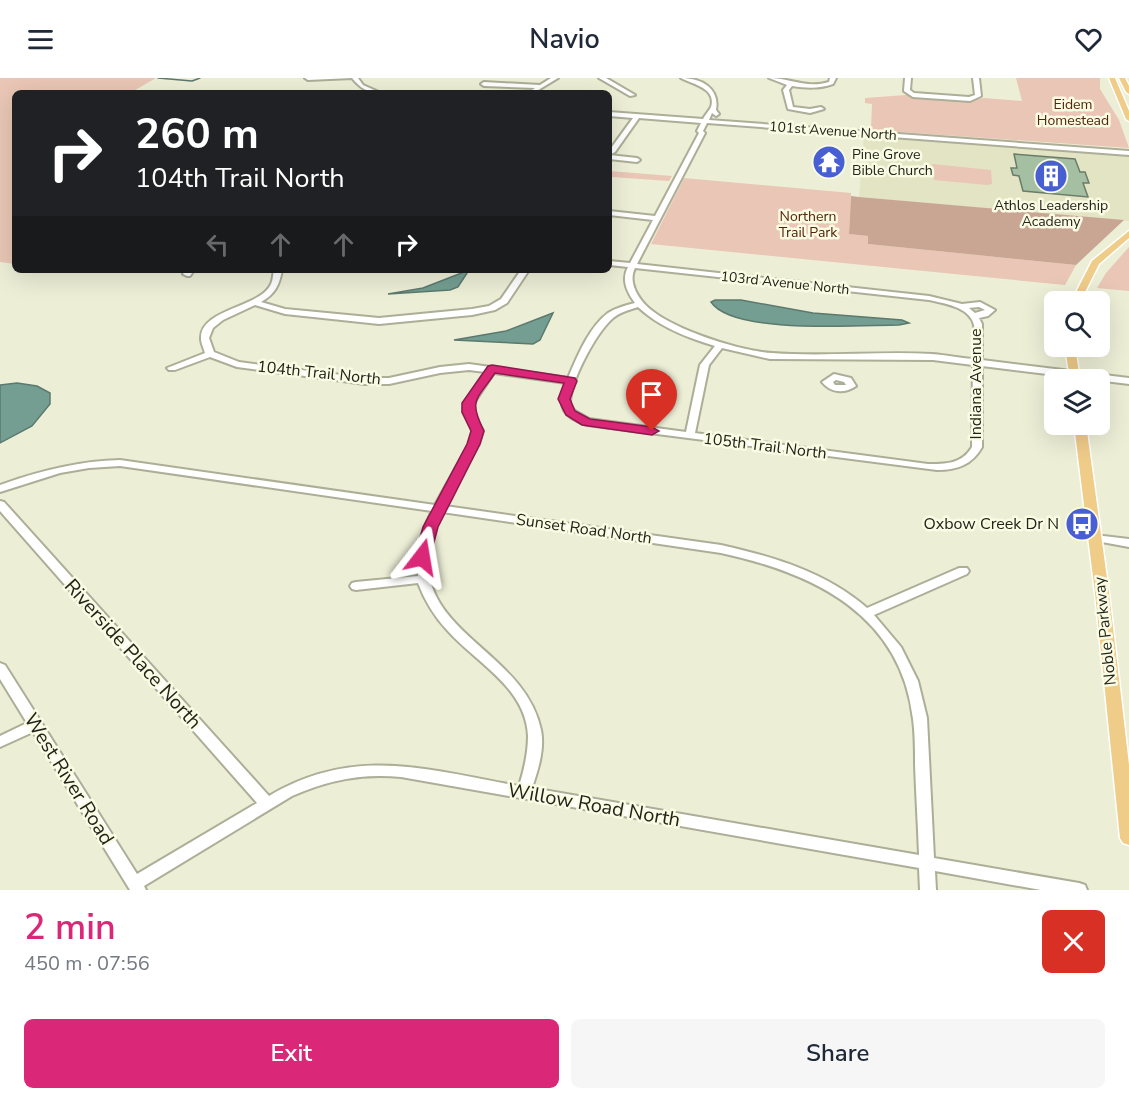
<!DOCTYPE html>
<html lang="en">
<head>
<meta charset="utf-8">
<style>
  :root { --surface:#fff; --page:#f6f6f7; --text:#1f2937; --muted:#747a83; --accent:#db2777 }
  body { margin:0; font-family:"Nunito Sans",sans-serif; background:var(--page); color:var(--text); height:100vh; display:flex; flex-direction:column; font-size:22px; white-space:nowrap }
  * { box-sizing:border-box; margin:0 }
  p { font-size:20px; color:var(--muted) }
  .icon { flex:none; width:33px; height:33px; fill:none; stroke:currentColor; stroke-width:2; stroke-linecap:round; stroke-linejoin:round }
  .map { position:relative; height:812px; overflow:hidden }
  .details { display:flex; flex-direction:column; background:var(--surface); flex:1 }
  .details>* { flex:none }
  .hud { position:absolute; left:12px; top:12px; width:600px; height:183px; border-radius:9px; box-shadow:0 6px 24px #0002; background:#202124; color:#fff; overflow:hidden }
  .controls { position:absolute; left:1044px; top:213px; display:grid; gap:12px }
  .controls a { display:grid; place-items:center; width:66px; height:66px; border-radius:9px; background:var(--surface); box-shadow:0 6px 24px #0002; font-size:30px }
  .pin { position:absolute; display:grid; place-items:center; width:51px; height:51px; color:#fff; margin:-62px -26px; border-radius:50% 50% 50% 0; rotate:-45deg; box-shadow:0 0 6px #0007 }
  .pin .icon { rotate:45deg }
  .me { position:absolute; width:66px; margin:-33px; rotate:14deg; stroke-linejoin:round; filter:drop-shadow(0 0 4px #0008) }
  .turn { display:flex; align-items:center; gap:21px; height:126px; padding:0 24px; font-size:27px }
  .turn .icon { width:78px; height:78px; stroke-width:2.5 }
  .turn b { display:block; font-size:42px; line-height:51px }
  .lanes { display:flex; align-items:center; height:57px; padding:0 24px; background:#0003; justify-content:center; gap:30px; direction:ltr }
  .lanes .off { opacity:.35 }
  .round { display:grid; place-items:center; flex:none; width:63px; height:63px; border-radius:9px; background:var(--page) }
  .head { display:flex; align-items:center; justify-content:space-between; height:102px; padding:0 24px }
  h1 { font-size:36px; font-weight:600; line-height:45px; color:var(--accent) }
  .action { display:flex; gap:12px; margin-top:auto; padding:12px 24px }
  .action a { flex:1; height:69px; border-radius:9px; background:var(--accent); color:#fff; font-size:24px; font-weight:600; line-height:69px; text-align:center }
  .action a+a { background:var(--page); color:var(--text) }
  header { display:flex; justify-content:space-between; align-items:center; height:78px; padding:0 24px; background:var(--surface); font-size:27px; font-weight:600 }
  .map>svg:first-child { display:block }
</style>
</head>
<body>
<header><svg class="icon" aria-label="menu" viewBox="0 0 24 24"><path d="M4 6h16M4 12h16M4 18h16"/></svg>Navio<svg class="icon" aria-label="heart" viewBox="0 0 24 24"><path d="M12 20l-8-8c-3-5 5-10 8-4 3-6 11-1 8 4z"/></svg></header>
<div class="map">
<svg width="1129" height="812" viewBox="0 0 1129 812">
  <rect width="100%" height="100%" fill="#eceed6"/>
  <!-- built -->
  <path fill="#e2e4c4" d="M864 57 1129 78V143L859 119Z"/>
  <!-- green -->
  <path fill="#e9c6b5" d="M0 0H156L130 15H15V186L0 184Z
    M1016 0H1100V11L1119 42 1129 70 871 52 872 26 865 25V20L906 17 970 23 984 20 1022 23Z
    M932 86 991 92 992 106 987 107 934 102Z
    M609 93 672 98 669 103 612 99 609 103Z
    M684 100 851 115 849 156 868 158V166L1076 187 1065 207 651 166Z
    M1129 169V213L1097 210 1106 195Z"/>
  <!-- forest -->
  <path fill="#c9a594" d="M851 118 859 119 1124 142 1076 187 868 166V158L849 156Z"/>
  <!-- water -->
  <path fill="#749e91" stroke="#5c796e" stroke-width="1.5" d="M469 192 458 209 450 212 388 216 423 210Z
    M715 222H741L813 235 902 242 909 245 899 247C860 247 733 257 711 224Z
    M553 235 540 262 533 266 454 262 506 253Z
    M17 305 37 308 50 315V326L32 348 0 365V307Z"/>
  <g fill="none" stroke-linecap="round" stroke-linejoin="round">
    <!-- stream -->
    <path stroke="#5c796e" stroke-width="1.5" d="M158 0 192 3 200 0"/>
  </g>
  <!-- building -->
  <path fill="#a4bfa2" stroke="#6c7c6a" stroke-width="1.5" d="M1014 76 1075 81 1080 94H1085L1089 105H1083L1088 119 1023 113 1019 98 1013 97 1011 90H1017Z"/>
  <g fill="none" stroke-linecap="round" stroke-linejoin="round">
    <defs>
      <path id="minor" d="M305 0H358L363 7 381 15C368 15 360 10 352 0L308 2Z
        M551 0H558L535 14 532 12 535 10 484 8 481 6 484 4 540 7Z
        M599 0H606L635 17 630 18Z
        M681 0C701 0 720 10 716 32L719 36 716 38 712 35 709 42 1129 73V77L707 45 703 53 705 55 637 186 929 218 962 226 980 224 995 232 988 238 979 240 982 246V282L1129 300V306L982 288V369C972 387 957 392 937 392L587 347C563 339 556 329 566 305L494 295 474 325 473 334 483 353 479 366 445 428 721 467C774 479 826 494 867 530L959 490H967L969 493 967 496 874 537 901 569 918 603 927 640 934 780 1079 805 1085 807 1087 812H1041L935 793 936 812H920L919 790 401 699C362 695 328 702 292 718L144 808 146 812H130L33 654 0 669V658L27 645 0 601V585L5 587 137 796 257 725 0 433V423L4 424 269 718C355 667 428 692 519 708 524 692 528 675 528 658 526 609 476 585 447 552 434 538 425 523 418 505L356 512 352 511 350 508 352 505 356 504 418 498C416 471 420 457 432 433L120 388 89 390 60 395 0 414V407C39 393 78 383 120 382L435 427 469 366 473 353 463 334 464 325 485 294 469 292 440 295 389 306H365L237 289 210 279 175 292H169L167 290 205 275C204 271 201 265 201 261 199 231 260 230 271 206 273 202 273 196 274 192H282C279 208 275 216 261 224L285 231 379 240 472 231 489 228 501 221 521 192H529L507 225 495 232 472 237 379 246 285 236 255 227 223 242 213 250 209 260 214 274 239 284 365 300H389L440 289 469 286 568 300C577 279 589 249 608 235 616 230 626 227 635 225 627 214 621 202 628 189L609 187V183L630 185 653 142 609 137V133L655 138 699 55 697 53 701 45 639 40 615 74 609 77V73L633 40 609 38V34L703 41C705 37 709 33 711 29 717 10 692 6 681 0ZM635 190 929 222C943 225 970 229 974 247 976 257 973 271 973 281 960 280 946 277 932 276 879 273 825 279 772 275 739 273 662 249 642 223 635 214 629 202 635 190ZM638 229C659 249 688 260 715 268L700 287 686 354 589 341 575 333 570 328C569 305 595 256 613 240 620 234 629 232 638 229ZM979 229 985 232 975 235 969 230ZM722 270 770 281 933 282 973 287 972 369C962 386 946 386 928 386L695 355 709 287ZM442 434 721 475C813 495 901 536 913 641 915 656 915 671 915 686 916 717 918 747 919 777L532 710C538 692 545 671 541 652 525 575 423 556 428 478 429 463 436 448 442 434Z
        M769 0C791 0 806 11 829 4L830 0H836L833 6C819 11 806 10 792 8L789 12 793 29 810 31 821 29 824 31 810 35 788 31 783 12 787 7Z
        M905 0H911L910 12 914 15 969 19 975 17 973 0H979L981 18 970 23 913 19 904 13Z
        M609 77 637 80 640 82 637 84 609 81Z
        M186 192H194L190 198H187L183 196Z
        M834 296 851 300 856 308C844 316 831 315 822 304ZM836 302 844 304 846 307H835L833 304Z
        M1095 457 1129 461V469L1091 462 1089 460Z"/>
      <path id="major" d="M1109 0H1115L1129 33V43L1126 41Z
        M1119 0H1125L1129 8V16L1126 14Z
        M1129 153V160L1099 186 1080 224H1071L1092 183Z
        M1065 268H1075L1080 302H1070Z
        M1074 346H1086L1109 515 1129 687V767L1123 765 1120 760 1095 515Z"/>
    </defs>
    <!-- minor casing -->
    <use href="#minor" stroke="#adae97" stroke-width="4"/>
    <!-- major casing -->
    <use href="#major" stroke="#fff" stroke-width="3"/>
    <!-- minor -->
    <use href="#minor" fill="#fff" fill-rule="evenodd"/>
    <!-- major -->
    <use href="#major" fill="#f0cc89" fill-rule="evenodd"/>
  </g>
  <!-- route -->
  <path fill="#db2777" stroke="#8e194d" stroke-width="1.5" d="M492 287 575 300 577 303 570 321 575 333 590 341 652 349 659 353 652 357 582 347 566 337 558 321 564 305 495 295C477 322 468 321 484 353L480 366 438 449 430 479 422 484 417 482 415 479 423 449 467 366 471 353 462 334V325L488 288Z"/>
  <!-- icons -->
  <defs>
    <symbol id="temple-disc" viewBox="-11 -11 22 22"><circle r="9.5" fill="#475fd3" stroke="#fafbe3"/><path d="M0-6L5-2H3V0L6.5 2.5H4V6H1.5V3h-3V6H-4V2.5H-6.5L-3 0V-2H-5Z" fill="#fff"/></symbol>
    <symbol id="building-disc" viewBox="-11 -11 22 22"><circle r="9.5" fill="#475fd3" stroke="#fafbe3"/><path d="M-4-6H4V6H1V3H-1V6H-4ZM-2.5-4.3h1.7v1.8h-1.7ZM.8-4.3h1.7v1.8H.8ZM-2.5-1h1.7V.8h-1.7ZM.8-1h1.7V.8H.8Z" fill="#fff"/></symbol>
    <symbol id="bus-disc" viewBox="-11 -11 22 22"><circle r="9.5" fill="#475fd3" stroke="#fafbe3"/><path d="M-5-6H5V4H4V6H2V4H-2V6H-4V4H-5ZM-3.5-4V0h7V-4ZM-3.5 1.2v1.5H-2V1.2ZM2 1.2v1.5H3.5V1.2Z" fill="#fff"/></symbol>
  </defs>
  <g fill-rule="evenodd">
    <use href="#temple-disc" x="810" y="65" width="38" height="38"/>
    <use href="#building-disc" x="1032" y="79" width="38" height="38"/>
    <use href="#bus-disc" x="1063" y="427" width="38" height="38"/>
  </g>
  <g text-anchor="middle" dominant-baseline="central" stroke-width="5" stroke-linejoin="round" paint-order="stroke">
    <!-- far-park labels -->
    <g font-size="14" fill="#54250a" stroke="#fafbe3">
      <text x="1073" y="26">Eidem<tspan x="1073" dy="16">Homestead</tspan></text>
      <text x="808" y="138">Northern<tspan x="808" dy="16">Trail Park</tspan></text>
    </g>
    <!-- far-street labels -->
    <g font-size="14" fill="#23231b" stroke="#fafbe3">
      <text transform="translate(833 53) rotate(4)">101st Avenue North</text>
      <text transform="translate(785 205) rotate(6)">103rd Avenue North</text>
    </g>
    <!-- far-poi labels -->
    <g font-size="14" fill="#23231b" stroke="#fafbe3" text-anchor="start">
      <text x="852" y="76">Pine Grove<tspan x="852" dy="16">Bible Church</tspan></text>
      <text x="1051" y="127" text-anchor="middle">Athlos Leadership<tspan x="1051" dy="16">Academy</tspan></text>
    </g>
    <!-- street labels -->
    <g font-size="16" fill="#23231b" stroke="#fafbe3">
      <text transform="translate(319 295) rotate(6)">104th Trail North</text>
      <text transform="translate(976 306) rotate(-90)">Indiana Avenue</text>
      <text transform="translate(765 368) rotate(7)">105th Trail North</text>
      <text transform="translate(584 451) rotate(8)">Sunset Road North</text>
      <text transform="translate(1105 553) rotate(-96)">Noble Parkway</text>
    </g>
    <!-- poi labels -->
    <g font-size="16" fill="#23231b" stroke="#fafbe3" text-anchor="end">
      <text x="1059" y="446">Oxbow Creek Dr N</text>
    </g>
    <!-- near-street labels -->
    <g font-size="20" fill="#23231b" stroke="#fafbe3">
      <text transform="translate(133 576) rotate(48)">Riverside Place North</text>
      <text transform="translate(69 701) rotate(58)">West River Road</text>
      <text transform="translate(594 727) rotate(10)">Willow Road North</text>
    </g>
  </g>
</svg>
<div class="controls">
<a><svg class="icon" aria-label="search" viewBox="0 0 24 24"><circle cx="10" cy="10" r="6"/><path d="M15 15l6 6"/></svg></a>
<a><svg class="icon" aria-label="layers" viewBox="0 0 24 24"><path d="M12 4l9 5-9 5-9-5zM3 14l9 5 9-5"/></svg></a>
</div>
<div class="pin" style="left:652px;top:353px;background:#d93025"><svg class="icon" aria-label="arrive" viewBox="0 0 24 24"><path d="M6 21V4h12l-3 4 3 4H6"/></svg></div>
<svg class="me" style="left:422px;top:479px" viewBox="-20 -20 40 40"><path d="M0-17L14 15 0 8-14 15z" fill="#db2777" stroke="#fff" stroke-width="4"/></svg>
<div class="hud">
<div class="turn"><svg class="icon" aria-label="right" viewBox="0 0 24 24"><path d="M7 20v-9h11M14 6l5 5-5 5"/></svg><div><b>260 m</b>104th Trail North</div></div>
<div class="lanes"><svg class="icon off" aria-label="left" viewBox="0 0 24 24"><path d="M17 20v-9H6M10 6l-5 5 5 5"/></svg><svg class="icon off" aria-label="ahead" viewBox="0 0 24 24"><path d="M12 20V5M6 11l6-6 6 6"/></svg><svg class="icon off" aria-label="ahead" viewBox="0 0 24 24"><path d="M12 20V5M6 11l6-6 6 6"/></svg><svg class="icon" aria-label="right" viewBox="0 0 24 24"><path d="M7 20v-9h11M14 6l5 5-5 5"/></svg></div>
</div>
</div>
<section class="details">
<div class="head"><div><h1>2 min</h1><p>450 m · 07:56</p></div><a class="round" style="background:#d93025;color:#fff"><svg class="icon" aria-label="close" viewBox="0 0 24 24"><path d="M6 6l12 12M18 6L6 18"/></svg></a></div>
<div class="action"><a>Exit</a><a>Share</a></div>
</section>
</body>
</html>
